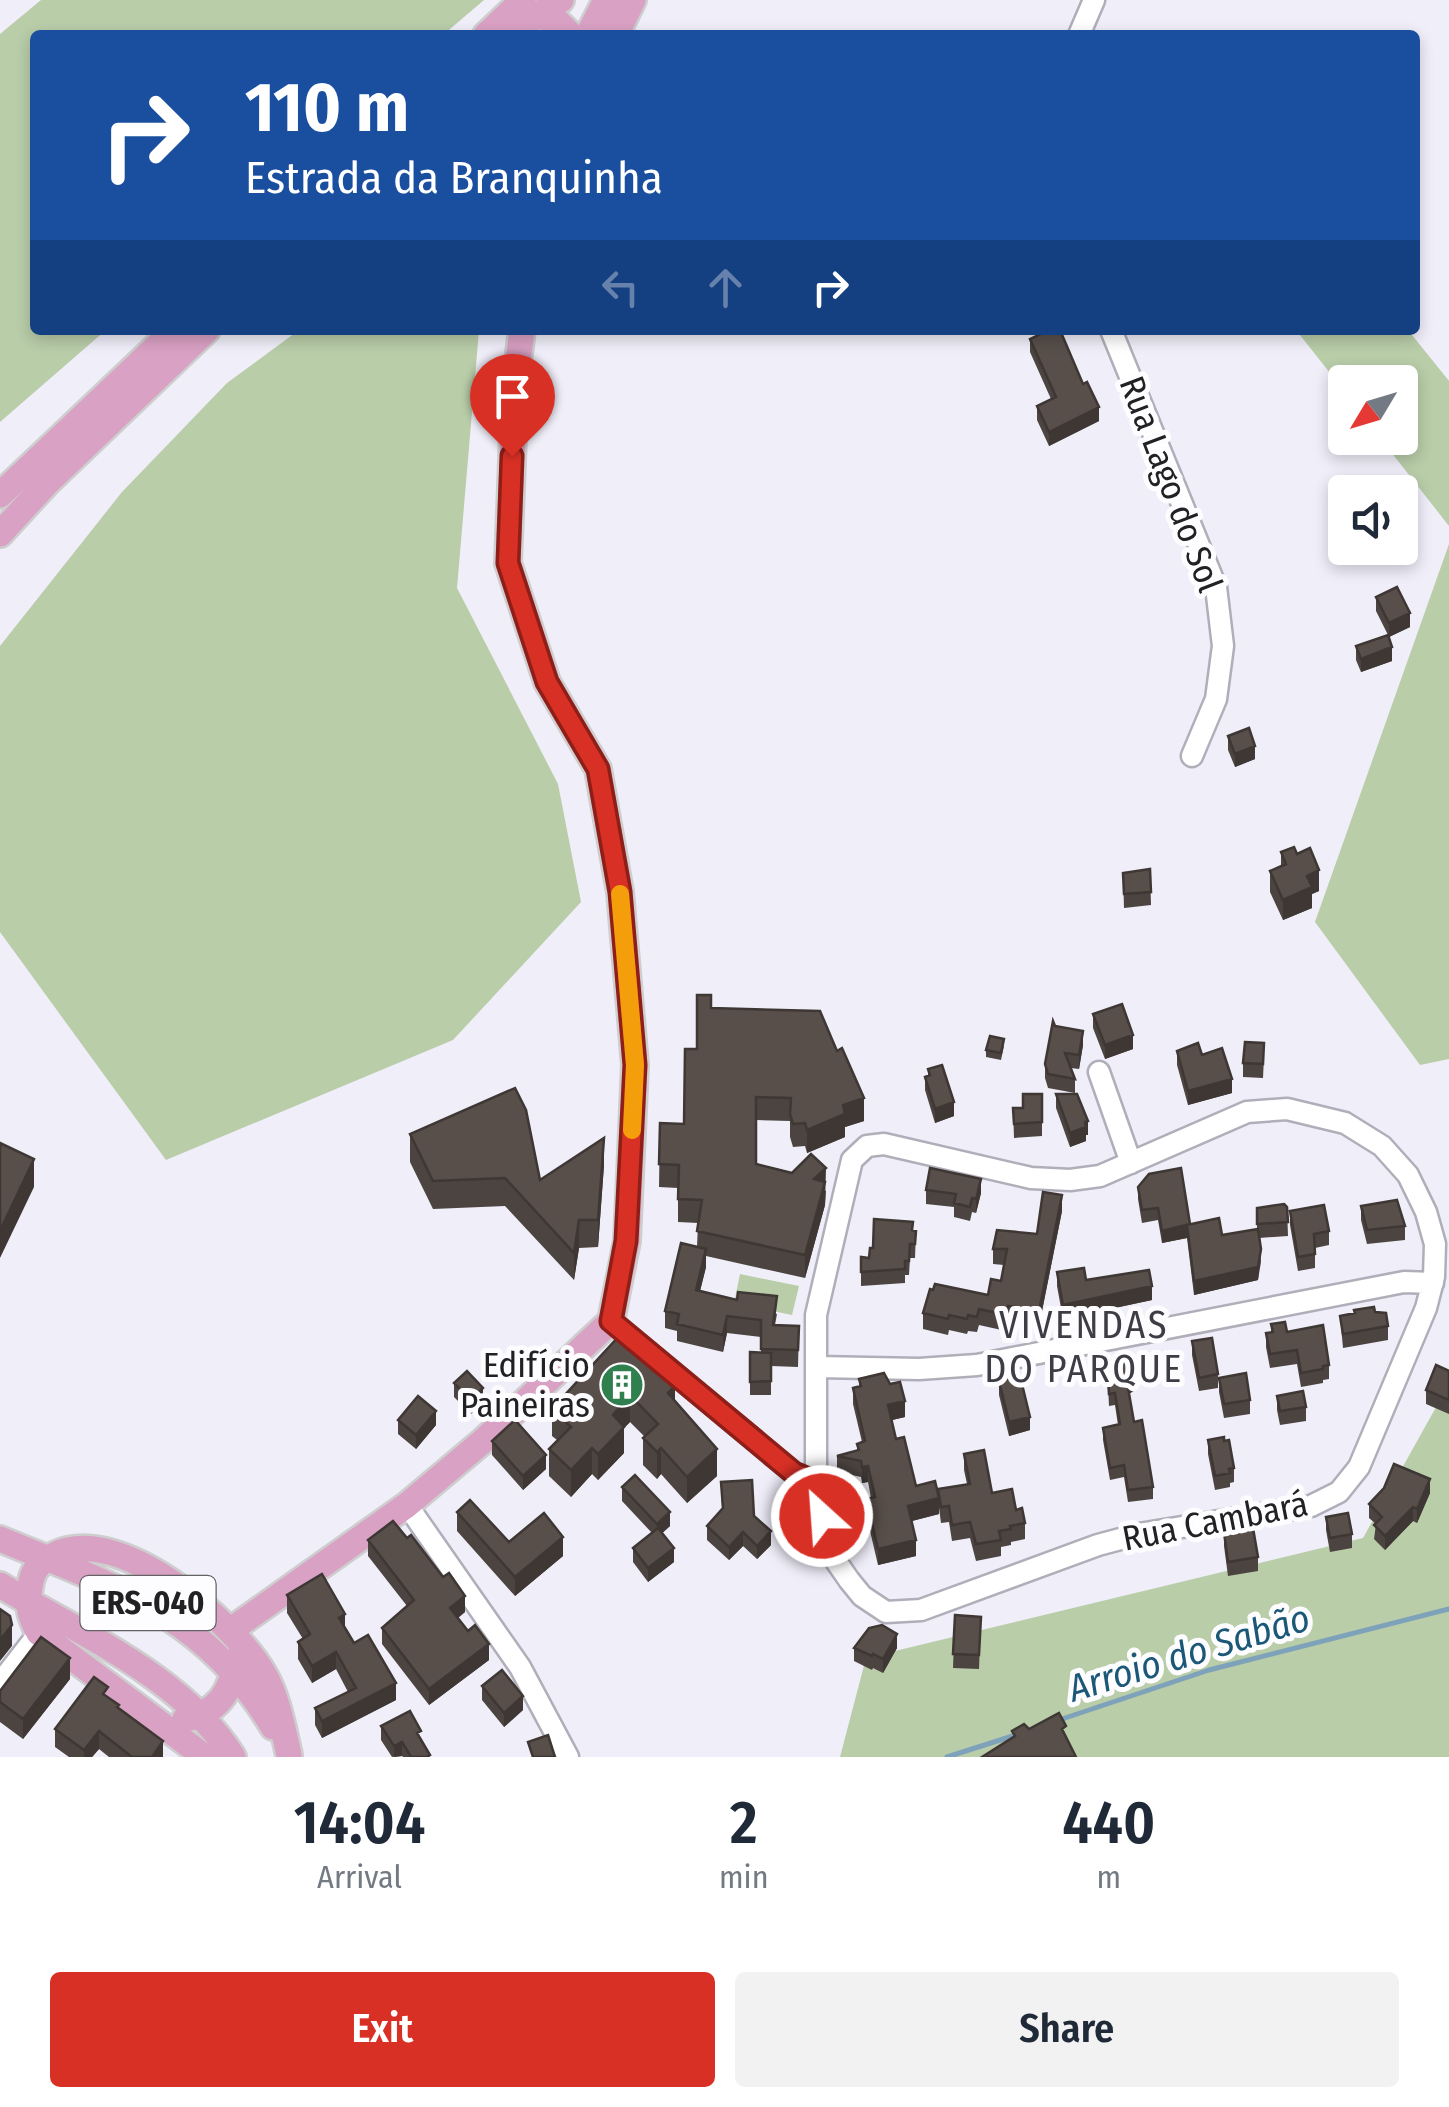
<!DOCTYPE html>
<html lang="en">
<head>
<meta charset="utf-8">
<style>
  :root { --surface:#fff; --page:#f2f2f3; --text:#1f2937; --muted:#747a83; --accent:#d93025 }
  body { margin:0; font-family:"Fira Sans Condensed",sans-serif; background:var(--page); color:var(--text); height:100vh; display:flex; flex-direction:column; font-size:38px; white-space:nowrap }
  * { box-sizing:border-box; margin:0 }
  p { font-size:32px; color:var(--muted) }
  .icon { flex:none; width:55px; height:55px; fill:none; stroke:currentColor; stroke-width:2; stroke-linecap:round; stroke-linejoin:round }
  .map { position:relative; height:1757px; overflow:hidden }
  .panel { display:flex; flex-direction:column; background:var(--surface); flex:1 }
  .panel>* { flex:none }
  .guide { position:absolute; left:30px; top:30px; width:1390px; height:305px; border-radius:10px; box-shadow:0 5px 15px #0003; background:#1a4fa0; color:#fff; overflow:hidden }
  .needle { width:65px; rotate:232deg }
  .controls { position:absolute; left:1328px; top:365px; display:grid; gap:20px }
  .controls a { display:grid; place-items:center; width:90px; height:90px; border-radius:10px; background:var(--surface); box-shadow:0 5px 15px #0003; font-size:50px }
  .pin { position:absolute; display:grid; place-items:center; width:85px; height:85px; color:#fff; margin:-102px -42px; border-radius:50% 50% 50% 0; rotate:-45deg; box-shadow:0 0 10px #0007 }
  .pin .icon { rotate:45deg }
  .me { position:absolute; width:110px; margin:-55px; rotate:334deg; stroke-linejoin:round; filter:drop-shadow(0 0 8px #0008) }
  .turn { display:flex; align-items:center; gap:35px; height:210px; padding:0 50px; font-size:45px }
  .turn .icon { width:130px; height:130px; stroke-width:2.5 }
  .turn b { display:block; font-size:70px; line-height:85px }
  .lanes { display:flex; align-items:center; height:95px; padding:0 50px; background:#0003; justify-content:center; gap:50px; direction:ltr }
  .lanes .off { opacity:.35 }
  .eta { display:flex; justify-content:space-evenly; align-items:center; height:170px; text-align:center }
  .eta b { font-size:60px; font-weight:600; line-height:70px }
  .primary-button { display:flex; gap:20px; margin-top:auto; padding:20px 50px }
  .primary-button a { flex:1; height:115px; border-radius:10px; background:var(--accent); color:#fff; font-size:40px; font-weight:600; line-height:115px; text-align:center }
  .primary-button a+a { background:var(--page); color:var(--text) }
  .map>svg:first-child { display:block }
</style>
</head>
<body>
<div class="map">
<svg width="1449" height="1757" viewBox="0 0 1449 1757">
  <rect width="100%" height="100%" fill="#efeef9"/>
  <!-- green -->
  <path fill="#b9cda9" d="M41 0H484L443 35H35V330H106L0 422V34Z
    M299 330H479L457 588 558 784 581 902 453 1040 166 1160 0 932V646L122 492 227 383Z
    M1296 330H1408L1449 381V526L1380 438H1400V382H1345V392Z
    M1449 544V1059L1420 1065 1315 922Z
    M740 1274 799 1286 792 1315 734 1303Z
    M1449 1384V1757H840L866 1658 1363 1538Z"/>
  <g fill="none" stroke-linecap="round" stroke-linejoin="round">
    <!-- stream -->
    <path stroke="#7da2ba" stroke-width="5" d="M1059 1720 1209 1670 1449 1609
      M947 1757 1016 1735"/>
    <defs>
      <path id="minor" d="M1079 35 1094 0
        M1111 330 1216 587 1223 646 1216 699 1192 756
        M1099 1072 1131 1163
        M1287 1109 1345 1123 1382 1146 1408 1175 1426 1212 1435 1244 1434 1277 1426 1308 1359 1467 1339 1492 1311 1506 1139 1534 1098 1545 921 1610 886 1612 862 1596 849 1580 829 1551 816 1482V1315L852 1160 867 1146 884 1144 1031 1178 1070 1180 1100 1176 1247 1112Z
        M611 1321 794 1473 816 1482
        M818 1367 919 1369 977 1365 1404 1282 1433 1283
        M407 1505 520 1667 568 1757
        M0 1683 39 1633"/>
      <path id="major" d="M537 15 558 22 571 35
        M486 35 523 0
        M516 35 537 15 561 0
        M588 35 606 0
        M616 35 633 0
        M0 495 174 330
        M0 534 46 484 207 330
        M0 1539C113 1586 207 1615 273 1727
        M0 1585C80 1634 182 1676 233 1757
        M231 1630 407 1505 483 1441 611 1321 627 1241 635 1065 620 892 598 769 547 682 508 563 515 385 522 330
        M185 1719C216 1713 233 1692 234 1661
        M205 1757 39 1633C28 1615 27 1601 31 1581 34 1567 43 1560 56 1554 121 1524 234 1622 264 1674 278 1698 283 1729 289 1755"/>
    </defs>
    <!-- minor casing -->
    <use href="#minor" stroke="#b0aeb9" stroke-width="25"/>
    <!-- major casing -->
    <use href="#major" stroke="#cececf" stroke-width="30"/>
    <!-- minor -->
    <use href="#minor" stroke="#fff" stroke-width="20"/>
    <!-- major -->
    <use href="#major" stroke="#d9a1c4" stroke-width="25"/>
  </g>
  <!-- wall -->
  <path fill="#4c4440" d="M1030 339 1099 421 1049 446 1037 420V406L1051 399 1030 352Z
    M1376 597 1410 627 1389 637 1392 661 1361 672 1356 660V646L1388 635 1376 611Z
    M1228 736 1255 759 1235 767 1228 750Z
    M1281 852 1297 854 1319 891 1312 894V908L1283 920 1270 892V871L1281 866Z
    M1150 869 1151 905 1124 908 1123 873Z
    M711 1008 864 1121 845 1127V1137L807 1153 805 1146 793 1147 790 1137V1121L756 1120V1164L826 1191 825 1205 805 1278 706 1256V1267L700 1291 777 1314 775 1325 799 1326 798 1367 771 1366V1395H750V1352H761V1337L727 1333 723 1352 677 1341V1331L665 1328V1311L697 1247 698 1223 678 1222V1188L659 1187 660 1123 684 1124 697 1049Z
    M1093 1014 1133 1049 1105 1059 1093 1028Z
    M1055 1026 1083 1045 1079 1069 1071 1068 1075 1079V1093L1048 1088 1045 1078V1064Z
    M1004 1046 1001 1060 986 1057V1050Z
    M1177 1051 1202 1055 1232 1093 1188 1105 1177 1065Z
    M1264 1057 1263 1078 1243 1077V1063Z
    M928 1069 954 1116 935 1123 925 1090V1077L928 1075Z
    M1056 1094 1088 1135H1086V1141L1070 1147 1056 1108Z
    M1013 1108 1042 1122V1136L1014 1138Z
    M410 1134 540 1180 604 1165 598 1247 579 1248 574 1280 505 1206 433 1209 410 1162Z
    M1138 1187 1190 1224 1222 1235 1257 1229V1208L1287 1207 1288 1236 1259 1238 1261 1262 1258 1280 1194 1295 1187 1238 1162 1243 1158 1220 1142 1223 1138 1199Z
    M926 1190 981 1193 976 1213 972 1212 970 1221 954 1217V1207L926 1204Z
    M1361 1206 1405 1226V1240L1367 1244 1361 1220Z
    M1062 1211 1039 1326 1008 1322 1006 1331 979 1325 977 1332 968 1331 967 1334 949 1330 948 1335 923 1329V1313L988 1295 1001 1281 1004 1265 993 1264V1249L1037 1234Z
    M1290 1211 1329 1231V1245L1315 1248V1268L1298 1271 1290 1225Z
    M913 1230 916 1231 915 1258H910L909 1275H905V1283L861 1286V1257L869 1258 873 1248Z
    M1057 1272 1086 1280 1152 1300 1063 1319 1057 1286Z
    M1340 1316 1388 1326V1340L1343 1348Z
    M1271 1324 1287 1332 1329 1365V1379L1323 1380V1383L1301 1387 1297 1364 1270 1368 1266 1347V1333L1271 1332Z
    M620 1335 675 1401 717 1476 687 1503 661 1474 657 1479 643 1465V1438L645 1437 630 1422 624 1428V1453L598 1480 592 1474 571 1497 549 1476V1449L557 1440 552 1436V1409Z
    M1192 1341 1218 1374V1388L1199 1391 1192 1355Z
    M1107 1364 1135 1390 1129 1394 1134 1422 1153 1487V1499L1128 1502 1124 1477 1110 1480 1103 1440V1428L1118 1425 1115 1405 1109 1406Z
    M1449 1371V1414L1426 1404V1390Z
    M1219 1378 1250 1400V1414L1224 1418 1219 1392Z
    M859 1379 905 1417 892 1420 896 1439 916 1486 938 1497 967 1484 964 1470V1454L992 1493 1016 1510 1025 1523V1539L1011 1542V1545L1001 1547V1556L976 1561 970 1538 952 1541 949 1522 941 1523 939 1508V1514L912 1521 916 1556 878 1565 870 1531 862 1533 858 1517V1501L871 1498 868 1482 862 1483 861 1477 837 1472V1456L857 1450V1444L862 1442 853 1404V1388L859 1386Z
    M999 1381 1030 1430 1009 1436 999 1395Z
    M454 1383 483 1402 471 1414 454 1397Z
    M1277 1396 1306 1407V1421L1280 1425 1277 1410Z
    M398 1420 436 1425 416 1449 398 1434Z
    M1208 1440 1234 1468V1482L1230 1483V1487L1215 1490 1208 1454Z
    M492 1441 546 1469 523 1490 492 1455Z
    M721 1482 754 1516 771 1545 757 1559 743 1546 729 1560 707 1540V1526L722 1509Z
    M622 1487 670 1526 662 1533 674 1562 648 1582 633 1562V1548L652 1533 622 1501Z
    M1430 1493 1417 1523 1413 1521 1385 1550 1374 1539 1376 1524 1369 1518V1504Z
    M457 1512 509 1542 563 1556 515 1596 457 1531Z
    M1326 1517 1352 1534V1548L1330 1552 1326 1530Z
    M1224 1532 1258 1557V1571L1228 1576 1224 1546Z
    M407 1538 443 1577 465 1612 458 1618 489 1660 429 1705 382 1644V1628L407 1606 368 1556V1540Z
    M287 1595 345 1628 354 1643 396 1700 322 1738 315 1725V1708L348 1692 336 1669 312 1683 298 1659V1642L303 1639 287 1613Z
    M955 1615 981 1617 979 1669 953 1668Z
    M854 1648H897L883 1673 873 1668 872 1670 854 1661Z
    M70 1679 23 1739 0 1722V1691Z
    M482 1686 523 1710 504 1727 482 1700Z
    M108 1697 163 1757H109L99 1749 92 1757H69L55 1747V1729Z
    M381 1726 421 1741 430 1757H403L402 1756 392 1757 381 1740Z"/>
  <!-- shaded-wall -->
  <path fill="#3e3734" d="M1099 407V421L1049 446V432Z
    M1410 613V627L1389 637V623Z
    M1392 647V661L1361 672V659Z
    M1255 746V759L1235 767V754Z
    M1319 870V891L1312 894V908L1283 920V900L1307 876Z
    M1083 1031V1045L1079 1069V1055Z
    M1133 1035V1049L1105 1059V1045Z
    M1232 1079V1093L1188 1105V1091Z
    M864 1098V1121L845 1127V1137L807 1153V1130L843 1105Z
    M954 1102V1116L935 1123V1109Z
    M1088 1121V1135H1086V1141L1070 1147V1133Z
    M604 1138V1165L598 1247V1220Z
    M34 1159V1187L0 1258V1231Z
    M826 1168 825 1205 805 1278V1255L814 1179Z
    M981 1179V1193L976 1213V1199Z
    M1062 1195V1211L1039 1326V1311Z
    M579 1220V1248L574 1280V1253Z
    M1187 1226V1238L1162 1243V1231Z
    M706 1249V1267L696 1307V1290Z
    M1261 1249 1258 1280 1194 1295V1281Z
    M1152 1286V1300L1063 1319V1305Z
    M727 1316V1333L723 1352V1335Z
    M1135 1378V1390L1127 1395V1382Z
    M675 1386V1412L668 1393Z
    M483 1388V1402L471 1414V1400Z
    M630 1395V1422L624 1428V1453L598 1480V1454L613 1415Z
    M905 1401V1417L888 1421V1405Z
    M436 1411V1425L416 1449V1435Z
    M1030 1417V1430L1009 1436V1422Z
    M592 1448V1474L571 1497V1470Z
    M661 1448V1474L657 1479V1452Z
    M717 1449V1476L687 1503V1477Z
    M546 1455V1469L523 1490V1476Z
    M868 1466V1482L862 1483V1467Z
    M1430 1479V1493L1417 1523V1509Z
    M939 1498V1514L908 1522V1506Z
    M1413 1507V1521L1385 1550V1536Z
    M670 1512V1526L657 1538V1524Z
    M870 1515V1531L862 1533V1517Z
    M771 1531V1545L757 1559V1546Z
    M743 1532V1546L729 1560V1547Z
    M563 1537V1556L515 1596V1577Z
    M916 1540V1556L878 1565V1549Z
    M674 1548V1562L648 1582V1568Z
    M465 1596V1612L450 1624V1608Z
    M345 1614V1631L339 1618Z
    M12 1625V1646L0 1661V1640Z
    M897 1634V1648L883 1673V1659Z
    M489 1644V1660L429 1705V1689Z
    M336 1652V1669L312 1683V1666Z
    M70 1658V1679L23 1739V1719Z
    M396 1683V1700L322 1738V1721Z
    M523 1696V1710L504 1727V1713Z
    M99 1731V1749L92 1757H84V1750Z
    M163 1741V1757H152Z
    M402 1742V1756L394 1757V1746Z"/>
  <!-- building -->
  <path fill="#584f4a" stroke="#3e3734" stroke-width="2.5" d="M1049 330H1060L1083 384 1087 382 1099 407 1049 432 1037 406 1056 397 1030 339Z
    M1397 587 1410 613 1389 623 1376 597Z
    M1388 635 1392 647 1361 659 1356 646Z
    M1249 728 1255 746 1235 754 1228 736Z
    M1294 847 1297 854 1310 848 1319 870 1307 876 1312 887 1283 900 1270 871 1286 864 1281 852Z
    M1150 869 1151 892 1124 894 1123 873Z
    M697 995H711V1008L820 1011 837 1051 842 1048 864 1098 843 1105 845 1114 807 1130 805 1123 793 1124 790 1114 791 1098 756 1097V1164L792 1173 811 1154 826 1168 814 1179 825 1182 805 1255 697 1231 702 1200 678 1199 679 1165 659 1164 660 1123 684 1124 685 1049H697Z
    M1122 1004 1133 1035 1105 1045 1093 1014Z
    M1053 1021 1055 1026 1083 1031 1079 1055 1065 1053 1075 1079 1048 1074 1045 1064Z
    M990 1036 1004 1039 1001 1053 986 1050Z
    M1245 1042 1264 1043 1263 1064 1243 1063Z
    M1198 1043 1202 1055 1222 1048 1232 1079 1188 1091 1177 1051Z
    M942 1065 954 1102 935 1109 925 1077 930 1075 928 1069Z
    M515 1088 526 1110 540 1180 604 1138 598 1220H579L574 1253 505 1178 433 1181 410 1134Z
    M1023 1094H1042V1122L1014 1124 1013 1108H1023Z
    M1056 1094H1077L1088 1121 1085 1122 1086 1127 1070 1133Z
    M0 1143 34 1159 0 1231Z
    M930 1168 981 1179 976 1199 972 1198 970 1207 954 1203 956 1194 926 1190Z
    M1181 1168 1190 1224 1162 1231 1158 1208 1142 1210 1138 1187 1149 1174Z
    M1043 1192 1062 1195 1039 1311 1008 1306 1006 1315 979 1309 977 1317 968 1315 967 1319 949 1315 948 1319 923 1313 930 1289 933 1290 935 1284 988 1295 991 1279 1001 1281 1007 1249H993L997 1230 1037 1234Z
    M1397 1200 1405 1226 1367 1230 1361 1206Z
    M1284 1204 1287 1207 1288 1222 1257 1224V1208Z
    M1324 1205 1329 1231 1314 1234 1315 1254 1298 1257 1290 1211Z
    M1219 1218 1222 1235 1258 1229 1261 1249 1258 1267 1194 1281 1187 1225Z
    M874 1219 913 1222 912 1230 916 1231 915 1244H910L909 1261H905V1269L861 1272V1257L869 1258 870 1248H873Z
    M681 1243 706 1249 696 1290 737 1300 738 1292 777 1296 773 1325 799 1326 798 1350 761 1349V1320L727 1316 723 1335 677 1324 679 1314 665 1311Z
    M1084 1268 1086 1280 1149 1270 1152 1286 1063 1305 1057 1272Z
    M1374 1307 1375 1312 1386 1313 1388 1326 1343 1334 1340 1316 1355 1313 1354 1310Z
    M1285 1322 1287 1332 1323 1325 1329 1365 1323 1366V1369L1301 1373 1297 1350 1270 1354 1266 1333 1273 1332 1271 1324Z
    M620 1335 675 1386 668 1393 717 1449 687 1477 661 1448 657 1452 643 1438 658 1424 630 1395 613 1415 624 1427 598 1454 592 1448 571 1470 549 1449 571 1427 552 1409Z
    M1212 1338 1218 1374 1199 1378 1192 1341Z
    M750 1352 771 1353V1381L750 1382Z
    M1132 1360 1135 1378 1127 1382 1134 1422 1142 1420 1153 1487 1128 1490 1124 1465 1110 1468 1103 1428 1120 1424 1115 1393 1109 1394 1107 1364Z
    M1436 1365 1449 1371V1400L1426 1390Z
    M467 1371 483 1388 471 1400 454 1383Z
    M884 1373 890 1384 900 1382 905 1401 888 1405 896 1439 904 1437 916 1486 935 1481 939 1498 908 1506 916 1540 878 1549 870 1515 862 1517 858 1501 875 1497 868 1466 862 1467 861 1461 837 1456 859 1450 857 1444 865 1441 853 1388 861 1386 859 1379Z
    M1246 1373 1250 1400 1224 1404 1219 1378Z
    M1020 1376 1030 1417 1009 1422 999 1381Z
    M1303 1391 1306 1407 1280 1411 1277 1396Z
    M418 1396 436 1411 416 1435 398 1420Z
    M515 1420 546 1455 523 1476 492 1441Z
    M1224 1437V1441L1229 1440 1234 1468 1229 1469 1230 1473 1215 1476 1208 1440Z
    M984 1450 992 1493 1012 1489 1016 1510 1022 1508 1025 1523 1010 1526 1011 1529 999 1531 1001 1540 976 1544 970 1522 952 1525 949 1506 941 1507 938 1489 970 1484 964 1454Z
    M1394 1464 1430 1479 1417 1509 1413 1507 1385 1536 1374 1525 1382 1517 1369 1504 1384 1488Z
    M635 1475 670 1512 657 1524 622 1487Z
    M752 1480 754 1516 771 1531 757 1546 743 1532 729 1547 707 1526 723 1508 721 1482Z
    M470 1500 509 1542 544 1513 563 1537 515 1577 457 1512Z
    M1348 1513 1352 1534 1330 1538 1326 1517Z
    M393 1521 407 1538 411 1535 443 1577 449 1573 465 1596 450 1608 468 1631 475 1625 489 1644 429 1689 382 1628 414 1600 368 1540Z
    M658 1528 674 1548 648 1568 633 1548Z
    M1253 1528 1258 1557 1228 1562 1224 1532Z
    M322 1574 345 1614 339 1618 354 1643 368 1635 396 1683 322 1721 315 1708 356 1688 336 1652 312 1666 298 1642 310 1634 287 1595Z
    M0 1609 10 1616 12 1625 0 1640Z
    M955 1615 981 1617 979 1655 953 1654Z
    M882 1625 897 1634 883 1659 873 1654 872 1656 854 1648 869 1628Z
    M41 1637 70 1658 23 1719 0 1702V1691Z
    M502 1670 523 1696 504 1713 482 1686Z
    M94 1677 108 1687 103 1694 119 1705 117 1707 163 1741 152 1757H132L99 1731 84 1750 55 1729Z
    M410 1711 421 1731 417 1733 430 1755 426 1757H411L402 1742 394 1746 381 1726Z
    M1059 1713 1066 1726 1062 1729 1076 1757H982L1015 1736 1012 1731 1024 1724 1029 1729Z
    M548 1735 555 1757H533L528 1742Z"/>
  <g fill="none" stroke-linecap="round" stroke-linejoin="round">
    <defs>
      <path id="route" d="M512 456 508 563 547 682 598 769 620 892 635 1065 626 1241 611 1321 794 1473 816 1482 822 1516"/>
    </defs>
    <!-- route casing -->
    <use href="#route" stroke="#8d1f18" stroke-width="25"/>
    <!-- route -->
    <use href="#route" stroke="#d93025" stroke-width="18"/>
    <!-- slow -->
    <path stroke="#f59e0b" stroke-width="18" d="M620 894 635 1065 632 1130"/>
  </g>
  <!-- icons -->
  <defs>
    <symbol id="building-disc" viewBox="-11 -11 22 22"><circle r="9.5" fill="#307f4f" stroke="#fdfcff"/><path d="M-4-6H4V6H1V3H-1V6H-4ZM-2.5-4.3h1.7v1.8h-1.7ZM.8-4.3h1.7v1.8H.8ZM-2.5-1h1.7V.8h-1.7ZM.8-1h1.7V.8H.8Z" fill="#fff"/></symbol>
  </defs>
  <g fill-rule="evenodd">
    <use href="#building-disc" x="597" y="1360" width="50" height="50"/>
  </g>
  <g text-anchor="middle" dominant-baseline="central" stroke-width="10" stroke-linejoin="round" paint-order="stroke">
    <!-- shield labels -->
    <rect fill="#fdfcff" stroke="#636366" stroke-width="2.5" x="80.5" y="1576" width="135" height="54" rx="8"/>
    <g font-size="32" font-weight="bold" fill="#212124">
      <text x="148" y="1603">ERS-040</text>
    </g>
    <!-- street labels -->
    <g font-size="35" fill="#212124" stroke="#fdfcff">
      <text transform="translate(1171 484) rotate(69)">Rua Lago do Sol</text>
      <text transform="translate(1215 1521) rotate(-11)">Rua Cambará</text>
    </g>
    <!-- poi labels -->
    <g font-size="35" fill="#212124" stroke="#fdfcff" text-anchor="end">
      <text x="590" y="1365">Edifício<tspan x="590" dy="40">Paineiras</tspan></text>
    </g>
    <!-- neighbourhood labels -->
    <g font-size="38" letter-spacing="2.5" fill="#3e3d45" stroke="#fdfcff">
      <text x="1084" y="1325">VIVENDAS<tspan x="1084" dy="44">DO PARQUE</tspan></text>
    </g>
    <!-- water labels -->
    <g font-size="38" font-style="italic" fill="#1b5878" stroke="#fdfcff">
      <text transform="translate(1189 1653) rotate(-17)">Arroio do Sabão</text>
    </g>
  </g>
</svg>
<div class="controls">
<a><svg class="needle" viewBox="-14 -14 28 28"><path d="M0-13l5 13h-10z" fill="#e53935"/><path d="M0 13l5-13h-10z" fill="#747a83"/></svg></a>
<a><svg class="icon" aria-label="sound" viewBox="0 0 24 24"><path d="M4 9h4l5-4v14l-5-4H4zM17 9q2 3 0 6"/></svg></a>
</div>
<div class="pin" style="left:512px;top:456px;background:#d93025"><svg class="icon" aria-label="arrive" viewBox="0 0 24 24"><path d="M6 21V4h12l-3 4 3 4H6"/></svg></div>
<svg class="me" style="left:822px;top:1516px" viewBox="-20 -20 40 40"><circle r="17" fill="#d93025" stroke="#fff" stroke-width="3"/><path d="M0-11L8 9 0 5-8 9z" fill="#fff"/></svg>
<div class="guide">
<div class="turn"><svg class="icon" aria-label="right" viewBox="0 0 24 24"><path d="M7 20v-9h11M14 6l5 5-5 5"/></svg><div><b>110 m</b>Estrada da Branquinha</div></div>
<div class="lanes"><svg class="icon off" aria-label="left" viewBox="0 0 24 24"><path d="M17 20v-9H6M10 6l-5 5 5 5"/></svg><svg class="icon off" aria-label="ahead" viewBox="0 0 24 24"><path d="M12 20V5M6 11l6-6 6 6"/></svg><svg class="icon" aria-label="right" viewBox="0 0 24 24"><path d="M7 20v-9h11M14 6l5 5-5 5"/></svg></div>
</div>
</div>
<section class="panel">
<div class="eta">
<div><b>14:04</b><p>Arrival</p></div>
<div><b>2</b><p>min</p></div>
<div><b>440</b><p>m</p></div>
</div>
<div class="primary-button"><a>Exit</a><a>Share</a></div>
</section>
</body>
</html>
